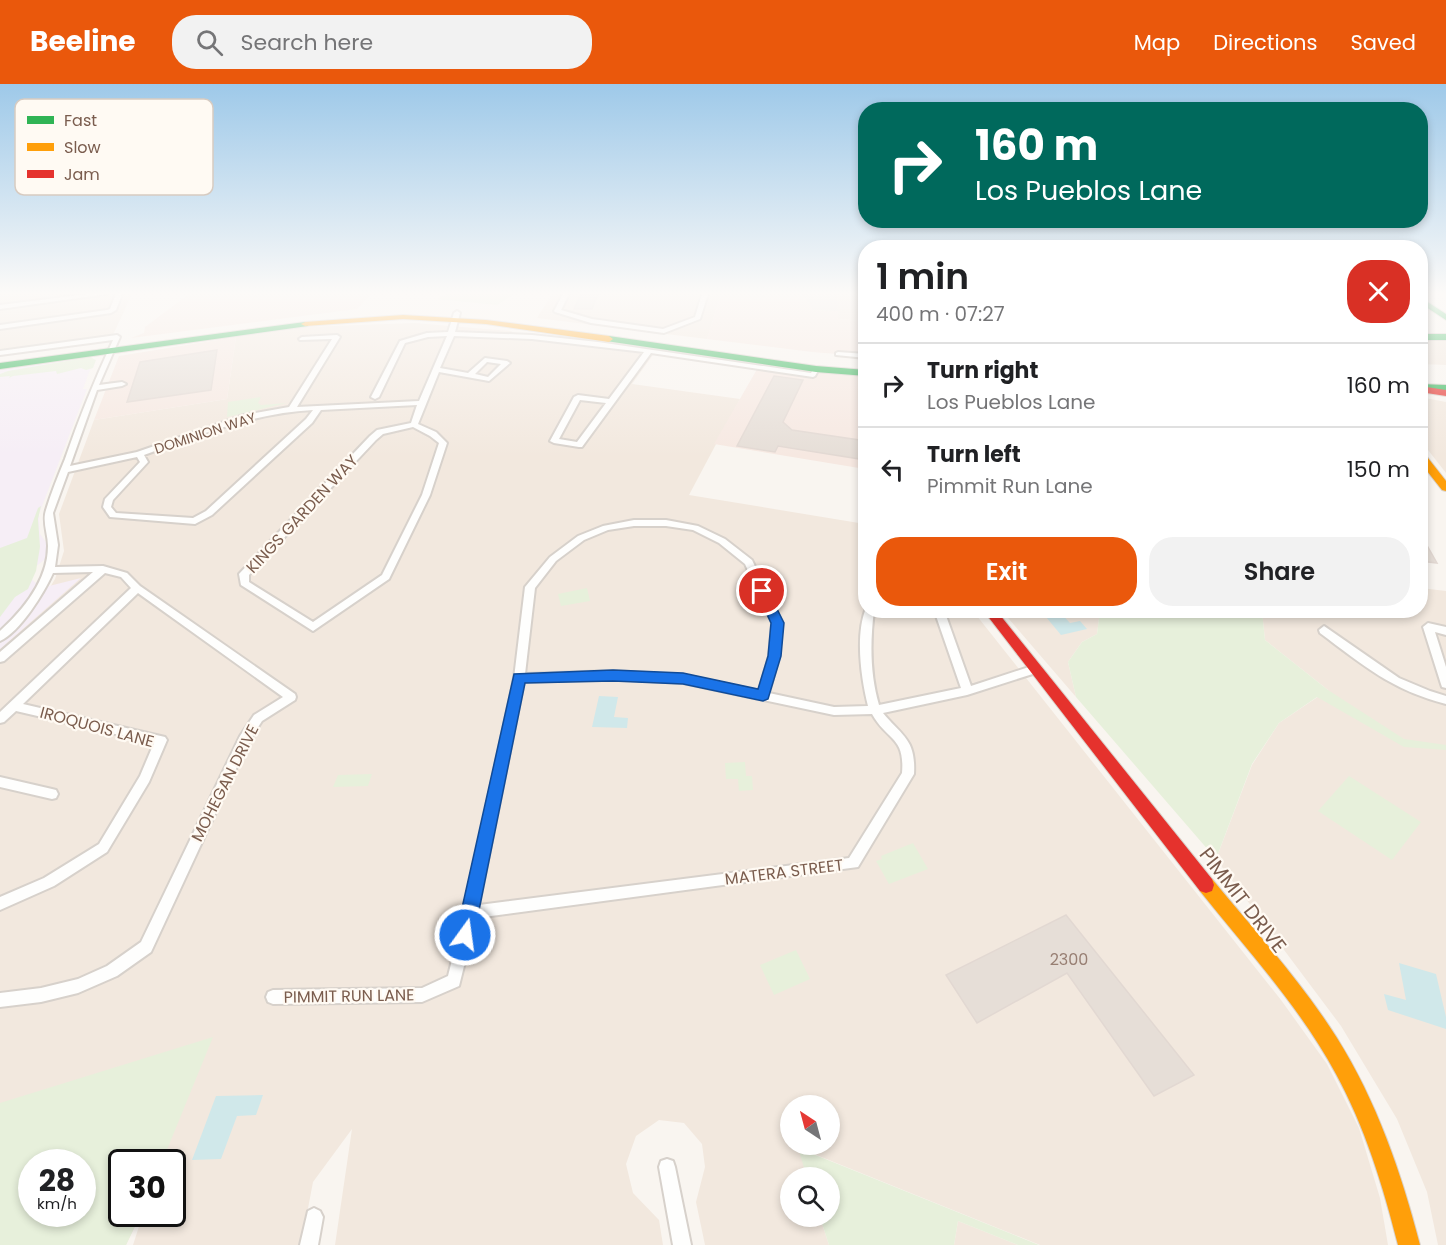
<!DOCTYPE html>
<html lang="en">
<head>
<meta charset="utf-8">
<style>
  :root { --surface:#fff; --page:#f2f2f2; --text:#202124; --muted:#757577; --line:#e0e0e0; --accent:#ea580c }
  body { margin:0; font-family:Poppins,sans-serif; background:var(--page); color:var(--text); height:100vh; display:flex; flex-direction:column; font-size:22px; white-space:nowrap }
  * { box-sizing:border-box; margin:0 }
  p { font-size:20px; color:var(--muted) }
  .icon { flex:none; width:33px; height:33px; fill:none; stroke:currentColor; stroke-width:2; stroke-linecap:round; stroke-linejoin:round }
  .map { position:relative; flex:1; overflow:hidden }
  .panel { position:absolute; left:858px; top:156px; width:570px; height:378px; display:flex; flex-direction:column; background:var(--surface); border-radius:24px; box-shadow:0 3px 9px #0003 }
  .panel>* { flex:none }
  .guide { position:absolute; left:858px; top:18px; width:570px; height:126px; border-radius:24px; box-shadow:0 3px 9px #0003; background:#00695c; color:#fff; overflow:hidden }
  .needle { width:39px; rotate:324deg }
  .buttons { position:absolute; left:780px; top:1011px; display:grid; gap:12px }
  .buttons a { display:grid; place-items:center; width:60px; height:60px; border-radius:50%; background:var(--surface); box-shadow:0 3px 9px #0003; font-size:30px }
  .speed { position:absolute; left:18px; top:1065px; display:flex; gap:12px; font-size:30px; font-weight:700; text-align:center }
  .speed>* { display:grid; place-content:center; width:78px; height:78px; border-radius:50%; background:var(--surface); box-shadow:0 3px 9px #0003; line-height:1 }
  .speed small { font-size:15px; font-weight:400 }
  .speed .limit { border:3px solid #111; border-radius:9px; background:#fff; color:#111 }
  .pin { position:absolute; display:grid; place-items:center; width:51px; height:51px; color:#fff; margin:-26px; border:3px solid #fff; border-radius:50%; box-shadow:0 2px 6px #0007 }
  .me { position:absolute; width:66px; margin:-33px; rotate:14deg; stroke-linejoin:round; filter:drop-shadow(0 0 4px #0008) }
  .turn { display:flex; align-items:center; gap:21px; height:126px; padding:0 18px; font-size:27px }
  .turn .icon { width:78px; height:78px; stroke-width:2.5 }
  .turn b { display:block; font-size:42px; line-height:51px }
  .round { display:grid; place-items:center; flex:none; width:63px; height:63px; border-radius:24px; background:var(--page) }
  .headline { display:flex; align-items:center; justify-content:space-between; height:102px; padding:0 18px }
  h1 { font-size:36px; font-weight:600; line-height:45px }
  .cta { display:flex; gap:12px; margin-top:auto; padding:12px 18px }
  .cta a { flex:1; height:69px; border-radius:24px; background:var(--accent); color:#fff; font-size:24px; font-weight:600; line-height:69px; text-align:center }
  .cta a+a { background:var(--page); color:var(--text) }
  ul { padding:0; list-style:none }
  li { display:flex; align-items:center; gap:18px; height:84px; padding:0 18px; border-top:2px solid var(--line) }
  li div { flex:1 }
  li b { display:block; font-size:22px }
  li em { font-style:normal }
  header { display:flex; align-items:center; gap:36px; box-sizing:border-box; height:84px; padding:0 30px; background:var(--accent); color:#fff }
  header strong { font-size:28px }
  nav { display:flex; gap:33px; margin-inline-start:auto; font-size:21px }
  .search { width:420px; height:54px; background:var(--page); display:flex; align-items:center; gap:15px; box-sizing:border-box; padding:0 21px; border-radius:24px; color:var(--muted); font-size:22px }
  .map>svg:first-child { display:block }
</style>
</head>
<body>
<header>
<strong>Beeline</strong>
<div class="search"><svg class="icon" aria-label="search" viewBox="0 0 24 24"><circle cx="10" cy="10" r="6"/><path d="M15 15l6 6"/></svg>Search here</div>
<nav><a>Map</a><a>Directions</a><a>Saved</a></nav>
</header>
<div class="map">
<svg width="1446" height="1161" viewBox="0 0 1446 1161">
  <rect width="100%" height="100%" fill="#f9f5f0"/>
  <!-- residential -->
  <path fill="#f2e8de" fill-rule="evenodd" d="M0 210H132L113 251 0 268Z
    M552 210H721L707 255 537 234Z
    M837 210 865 211V268H862L863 237 838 235Z
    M414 239 511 247 522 254 653 271 632 300 740 315 689 411 865 440 866 526 973 527 1281 916 1327 980 1359 1044 1380 1114 1388 1161H1040L799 1064 807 1093 790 1094V1132L820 1133 829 1161H705L696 1118 705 1083 702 1060 684 1039 659 1036 636 1052 626 1080 633 1109 659 1136 663 1161H335L352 1045 313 1098 301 1161H133L143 1130H172V1078H122V1130H141L126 1161H0V564L37 525 55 495 64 467 59 430 94 336 227 315 236 253 305 243ZM790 1022H830V1060H790ZM32 1078H82V1130H32Z
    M1420 256 1446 257V281L1421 280Z
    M1420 313 1446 318V389L1421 357Z
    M1421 504 1446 507V1161H1438L1427 1108 1397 1035 1341 942 1216 775 1252 681 1279 639 1328 606 1265 556 1262 527 1420 526Z
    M1002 527H1100L1097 550 1082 558 1068 578 1076 613Z
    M958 1137 1018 1161H954Z"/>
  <!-- commercial -->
  <path fill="#f6e8e1" d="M189 210H371L357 225 131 254 144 249 145 243Z
    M721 210H803L813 226 838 227V235L863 237 862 268 838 267 837 270 812 268 707 255Z
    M236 253 227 315 94 336 119 272Z
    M760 280 865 293V357L792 346 783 338 802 296 774 292 738 362 775 368 778 362 865 376V385L714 360Z"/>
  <!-- industrial -->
  <path fill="#ede5e0" d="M803 210H837L838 227 813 226Z"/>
  <!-- education -->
  <path fill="#f6eef6" d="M87 274 94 275 83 305H87L39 430 40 450 51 465 48 473 35 483 31 495 37 500 49 502 81 494 0 565V286Z"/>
  <!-- green -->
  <path fill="#e7f0db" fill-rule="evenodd" d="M448 210H515L497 221 436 215Z
    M90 273 96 276 93 284 86 286 81 284 57 290 56 287 13 292 9 294 10 292 0 293V290L8 287Z
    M261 313 258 319 261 321 287 319 227 333 228 318Z
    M41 422 38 435 40 463 36 487 28 505 15 513 0 533V464L27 454 38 424Z
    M587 504 590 517 561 522 558 510Z
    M1100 527H1262L1265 556 1328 606 1404 655 1446 661V666L1404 663 1317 613 1279 639 1252 680 1216 775 1076 613 1068 578 1082 558 1097 550Z
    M745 678 746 692H752L753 706 739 707 738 695H726L725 679Z
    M372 690 368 702 333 703 338 691Z
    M1349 692 1421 738 1392 776 1318 727Z
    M913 759 928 785 889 800 876 777 882 775 881 772Z
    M796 866 810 895 774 911 760 881Z
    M213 953 162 1078H122V1130H141L126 1161H0V1019ZM32 1078H82V1130H32Z
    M798 1064 1039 1161H1018L958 1137 954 1161H829L820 1133 830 1132V1094L807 1093Z"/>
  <!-- water -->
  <path fill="#d0e8ea" d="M1041 527H1059L1070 539 1080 537 1087 545 1061 551Z
    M599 612 618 613 614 633 628 634 627 644 592 643Z
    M1399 879 1436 890 1446 933V945L1388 926 1384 910 1406 916Z
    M263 1011 256 1031 237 1032 221 1075 192 1076 216 1012Z"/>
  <!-- building -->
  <path fill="#e6ded7" stroke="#e2d8d2" stroke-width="1.5" d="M581 210H598L592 225H574Z
    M217 266 211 306 127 318 140 278Z
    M774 292 803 296 783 338 792 346 866 357V376L778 362 775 368 737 362Z
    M1420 449 1437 479 1420 477Z
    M1066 831 1194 991 1154 1012 1067 889 977 939 946 891Z"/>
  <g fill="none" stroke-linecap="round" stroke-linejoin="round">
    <defs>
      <path id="street" d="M88 210H107L0 225V221Z
        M116 210H122L116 226 111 229 0 245V241L107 226 110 225Z
        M563 210H569L561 226 592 235 663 245 695 233 702 210H708L700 235 664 249 591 239 555 228 554 227Z
        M457 227 460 229 455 248 532 251 598 258 811 289 814 284 819 285 815 292 813 293 651 269 582 363H579L554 359 550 357 574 313 578 311 609 315 644 268 532 255 454 252 440 284 468 289 485 274 507 277 510 279 489 297 439 288 418 340 436 348 447 359 430 411 389 495 313 547 241 501 239 490 370 352 377 346 411 339 417 321 321 326 312 339 212 431 195 440 110 433 103 423 105 415 140 378 137 373 68 388 53 429 58 461 55 483 103 482 127 489 140 502 295 610 296 613 295 616 262 637 249 657 151 868 117 892 78 909 41 918 0 923V909L41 904 78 895 107 882 141 858 240 652 254 631 283 613 138 509 23 620 165 653 167 656 149 698 107 768 54 802 0 826V813L44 794 99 760 140 692 154 659 16 627 4 638 0 639V628L131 504 121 493 105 489 4 577 0 578V568L93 488 53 489C44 509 20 548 0 557V547C24 525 48 496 48 462 48 450 42 438 46 426 51 409 58 392 65 375 79 334 95 295 113 256L0 271V267L117 251 120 253 99 301 122 298 126 300 122 302 97 306 70 382 137 368 244 331 289 323 332 255 300 256 299 255 302 253 337 251 340 253 297 323 419 317 447 252 428 253 405 259 379 313 375 315 371 313 400 257 427 249 448 248 454 229ZM487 278 501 280 488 293 475 290ZM580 316 606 319 577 358 559 355ZM313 326 306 335 206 427 193 434 116 429 111 423 113 416 148 378 144 371C201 351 253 329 313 326ZM413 343 430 352 439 359 422 411 382 491 313 538 249 498V491L376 356 383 350Z
        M838 268 866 270V274L836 271V269Z
        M634 436H666L698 442 725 455 752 476 782 539 779 572 769 609 834 623 868 622C861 594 855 551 866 524V526H874C870 559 870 590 879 621L961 604 934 526H944L971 602 1035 581 1040 585 1039 588 967 611 883 629C902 652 916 655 914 690L858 783 476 834 459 902 422 918 273 920 268 918 266 913 268 908 273 906 422 904 448 892 464 828 514 594 525 503 550 473 578 452 603 442ZM634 442H666L693 446 719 459 745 480 772 539 769 572 759 607 683 591 613 587 525 590 535 504 556 477 584 456 608 446ZM613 595 683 599 834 631 872 630C887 657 905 652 902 689L849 774 479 821 524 598Z
        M1428 539 1446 543V551L1435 548 1446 583V604L1442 603 1441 600 1423 543Z
        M1324 542 1399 594 1430 607 1446 612V620C1392 606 1364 582 1320 549L1319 546Z
        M0 693 52 705 56 706 58 710 56 714 52 715 0 703Z
        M667 1075 673 1077 675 1083 691 1161H673L659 1083 661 1077Z
        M314 1124 320 1127 323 1133 318 1161H300L308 1127Z"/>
      <path id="fast" d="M1420 213 1446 230V236L1420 219Z
        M305 238H308V242L0 285V279Z
        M1420 250H1446V256H1420Z
        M609 252 816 282 866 286V292L816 288 606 257V253Z
        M1420 300 1446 301V307L1420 306Z"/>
      <path id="slow" d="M403 231 486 236 609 252 613 255 609 258 486 240 403 235 305 242 301 240 305 238Z
        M1420 368 1424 369 1446 397V407L1442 406 1420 378Z
        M1206 793 1212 795C1255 847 1301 897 1337 954 1377 1018 1401 1088 1420 1161H1398C1383 1102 1365 1043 1336 990 1300 923 1247 866 1200 807L1198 801 1200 795Z"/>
      <path id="jam" d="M1420 302 1446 306V312L1420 308Z
        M983 526H996L1212 795 1214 801 1212 807 1206 809 1200 807Z"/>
    </defs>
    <!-- street casing -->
    <use href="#street" stroke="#d7d1cb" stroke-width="4"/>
    <!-- fast casing -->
    <use href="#fast" stroke="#d9d2cb" stroke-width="2"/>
    <!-- slow casing -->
    <use href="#slow" stroke="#d9d2cb" stroke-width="2"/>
    <!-- jam casing -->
    <use href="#jam" stroke="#d9d2cb" stroke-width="2"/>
    <!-- street -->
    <use href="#street" fill="#fefefd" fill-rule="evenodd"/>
    <!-- fast -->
    <use href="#fast" fill="#30b455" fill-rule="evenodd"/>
    <!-- slow -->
    <use href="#slow" fill="#ff9f0a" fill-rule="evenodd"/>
    <!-- jam -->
    <use href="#jam" fill="#e5322d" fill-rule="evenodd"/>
  </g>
  <!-- sky -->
  <linearGradient id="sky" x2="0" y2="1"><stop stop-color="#9ec9e9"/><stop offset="0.56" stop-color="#fcfaf8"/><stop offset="1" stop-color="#fcfaf8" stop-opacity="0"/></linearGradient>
  <rect width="1446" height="373" fill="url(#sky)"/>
  <!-- route -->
  <path fill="#1a73e8" stroke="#114b97" stroke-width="1.5" d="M762 502 768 507 784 539 781 572 768 615 763 617 683 600 613 597 525 599 474 851 472 858 465 860 459 858 456 851 514 590 613 586 683 589 758 605 768 572 771 539 756 507Z"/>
  <g text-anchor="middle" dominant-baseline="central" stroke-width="4.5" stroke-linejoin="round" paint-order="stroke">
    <!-- far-street labels -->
    <g font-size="14" fill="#7a5c4d" stroke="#fffaf3">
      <text transform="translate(205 349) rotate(-18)">DOMINION WAY</text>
    </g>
    <!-- street labels -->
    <g font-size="16" fill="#7a5c4d" stroke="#fffaf3">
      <text transform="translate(302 430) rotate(-47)">KINGS GARDEN WAY</text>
      <text transform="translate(97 643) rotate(15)">IROQUOIS LANE</text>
      <text transform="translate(225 699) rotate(-63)">MOHEGAN DRIVE</text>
      <text transform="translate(784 788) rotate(-7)">MATERA STREET</text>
      <text transform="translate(349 912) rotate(-1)">PIMMIT RUN LANE</text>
    </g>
    <!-- near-number labels -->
    <g font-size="16" fill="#977e72">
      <text x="1069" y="875">2300</text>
    </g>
    <!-- near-street labels -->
    <g font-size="20" fill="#7a5c4d" stroke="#fffaf3">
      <text transform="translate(1243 816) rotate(52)">PIMMIT DRIVE</text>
    </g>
  </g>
  <!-- legend -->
  <rect x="15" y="15" width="198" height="96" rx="9" fill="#fffaf3" stroke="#d7cbc1" stroke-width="1.5"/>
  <rect x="27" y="32" width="27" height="8" fill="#30b455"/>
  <rect x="27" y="59" width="27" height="8" fill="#ff9f0a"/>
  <rect x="27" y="86" width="27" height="8" fill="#e5322d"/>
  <g font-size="16" fill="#7a5c4d">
    <text x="64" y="42">Fast</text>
    <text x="64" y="69">Slow</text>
    <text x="64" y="96">Jam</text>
  </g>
</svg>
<div class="buttons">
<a><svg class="needle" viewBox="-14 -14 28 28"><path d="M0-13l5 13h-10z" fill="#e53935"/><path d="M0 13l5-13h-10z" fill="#757577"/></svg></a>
<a><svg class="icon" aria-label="search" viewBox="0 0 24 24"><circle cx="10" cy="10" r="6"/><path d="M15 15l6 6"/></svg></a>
</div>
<div class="speed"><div>28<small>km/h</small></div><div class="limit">30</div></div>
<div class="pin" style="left:762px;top:507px;background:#d93025"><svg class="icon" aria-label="arrive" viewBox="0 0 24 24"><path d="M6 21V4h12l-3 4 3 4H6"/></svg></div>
<svg class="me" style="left:465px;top:851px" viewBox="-20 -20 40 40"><circle r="17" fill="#1a73e8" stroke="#fff" stroke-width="3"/><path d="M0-11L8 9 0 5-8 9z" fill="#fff"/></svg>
<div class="guide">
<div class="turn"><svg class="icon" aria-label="right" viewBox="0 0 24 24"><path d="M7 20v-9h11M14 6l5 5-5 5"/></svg><div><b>160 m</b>Los Pueblos Lane</div></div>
</div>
<section class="panel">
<div class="headline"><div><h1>1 min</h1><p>400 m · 07:27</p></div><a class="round" style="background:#d93025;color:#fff"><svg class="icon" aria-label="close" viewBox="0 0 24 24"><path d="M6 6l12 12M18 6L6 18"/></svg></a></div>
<ul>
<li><svg class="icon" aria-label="right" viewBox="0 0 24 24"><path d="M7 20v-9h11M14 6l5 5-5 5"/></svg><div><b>Turn right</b><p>Los Pueblos Lane</p></div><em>160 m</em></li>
<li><svg class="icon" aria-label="left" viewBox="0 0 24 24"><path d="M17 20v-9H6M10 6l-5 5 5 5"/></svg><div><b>Turn left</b><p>Pimmit Run Lane</p></div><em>150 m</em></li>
</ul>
<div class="cta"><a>Exit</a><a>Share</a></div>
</section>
</div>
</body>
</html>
